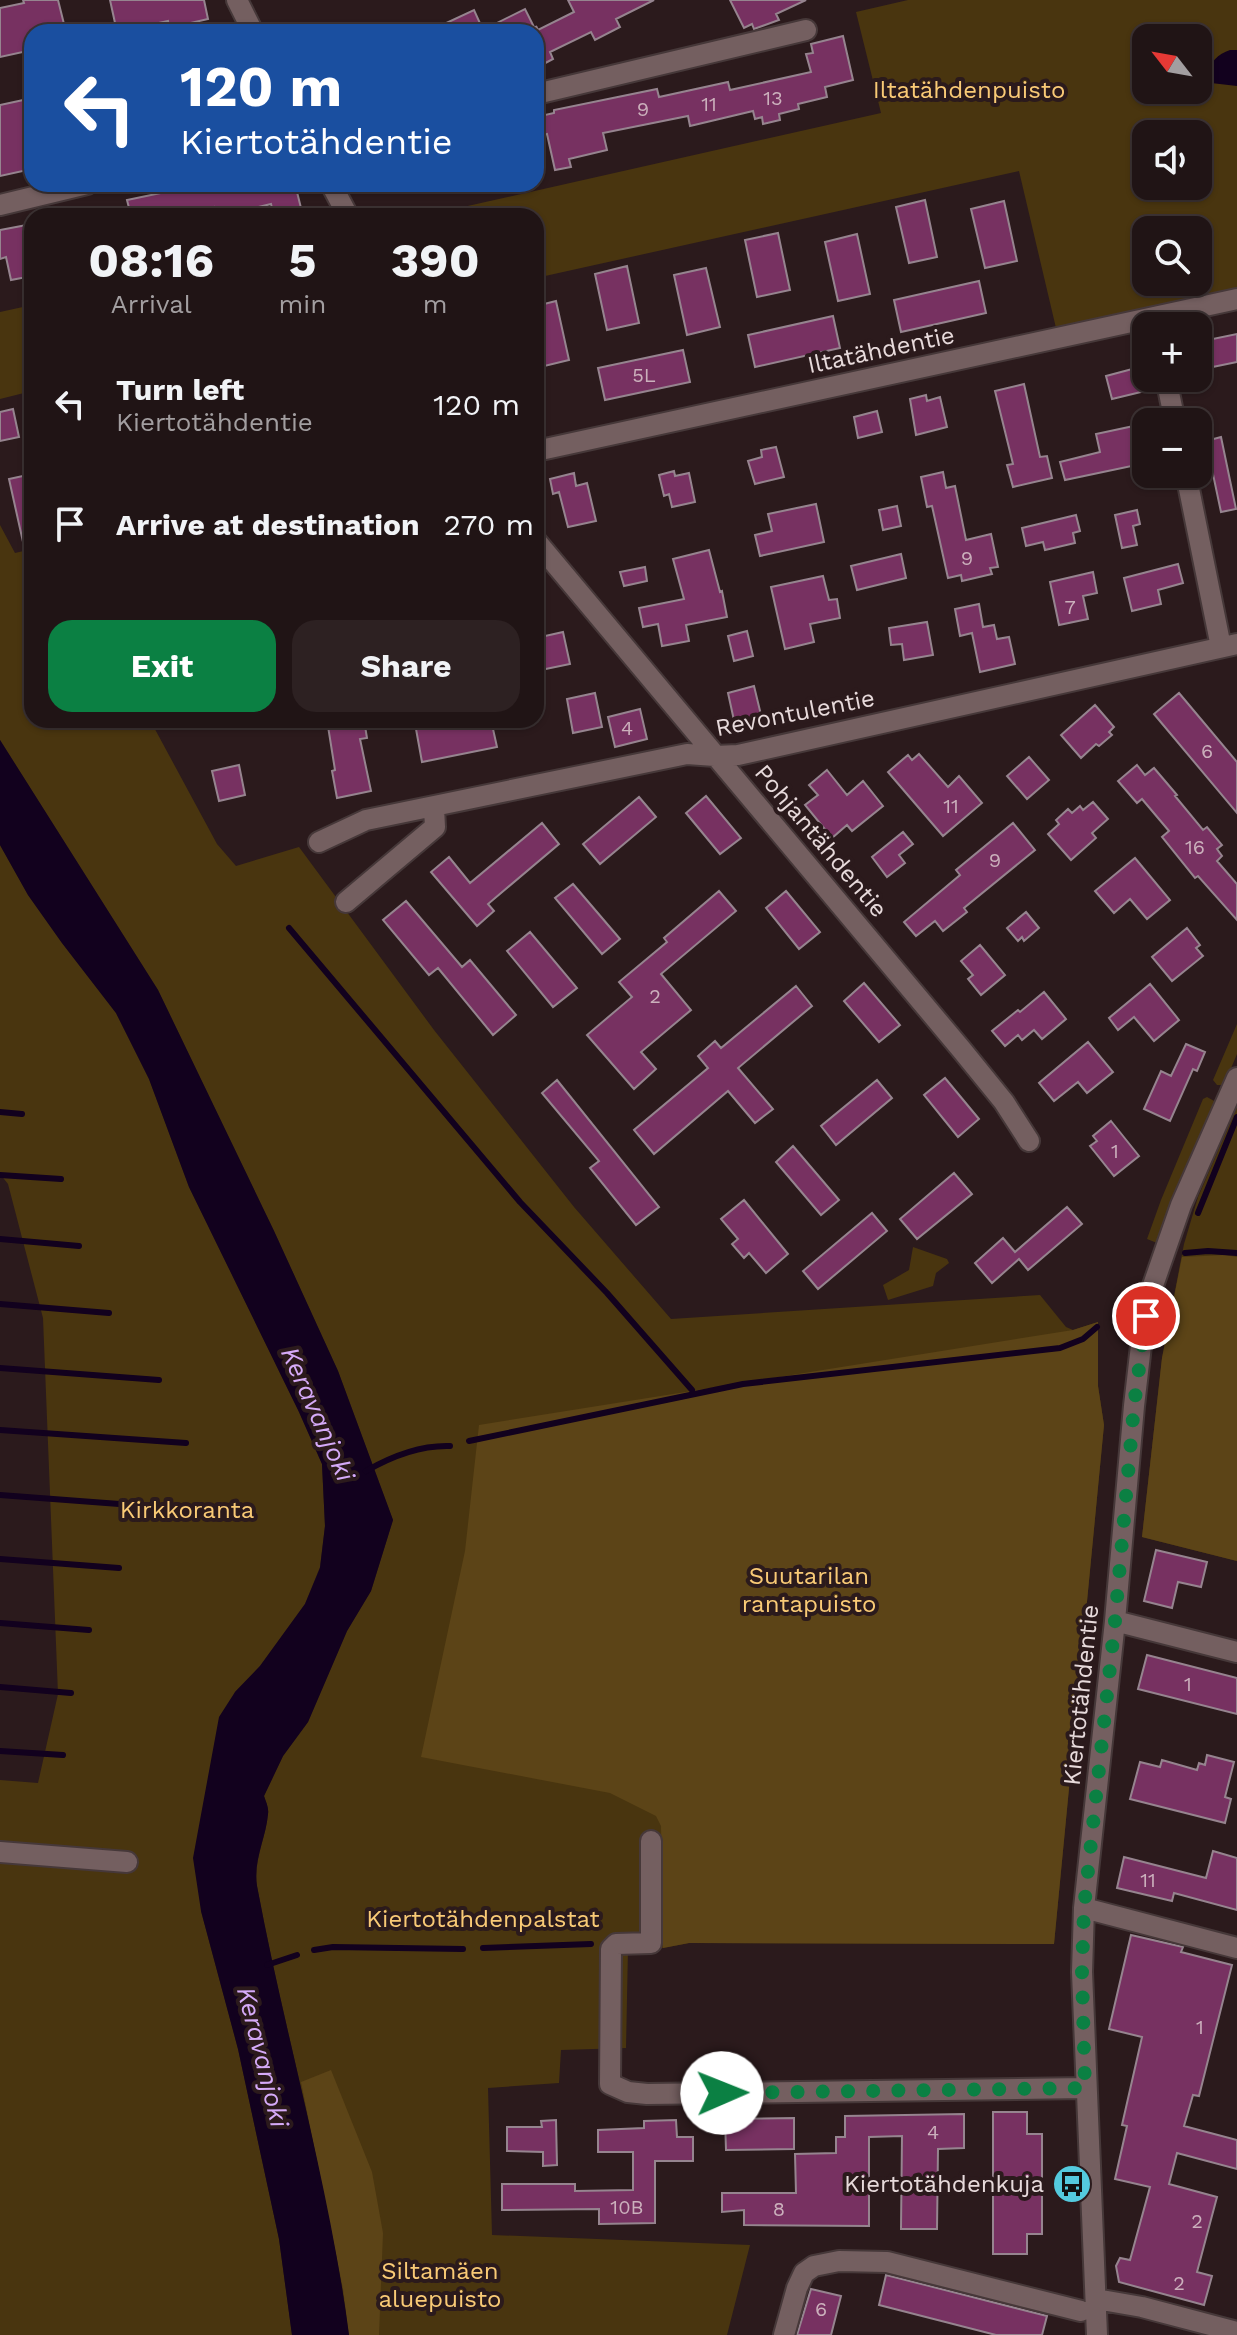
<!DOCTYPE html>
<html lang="en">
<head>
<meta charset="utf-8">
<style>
  :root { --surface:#201415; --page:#2d2122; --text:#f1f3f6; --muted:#a29ea0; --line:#3d3334; --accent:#0b8043 }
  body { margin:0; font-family:"Work Sans",sans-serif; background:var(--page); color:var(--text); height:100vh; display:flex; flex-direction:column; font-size:30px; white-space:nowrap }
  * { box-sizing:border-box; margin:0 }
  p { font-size:26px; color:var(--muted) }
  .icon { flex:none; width:44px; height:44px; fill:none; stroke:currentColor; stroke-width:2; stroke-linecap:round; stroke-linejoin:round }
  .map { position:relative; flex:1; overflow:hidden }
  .panel { position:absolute; left:24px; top:208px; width:520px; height:520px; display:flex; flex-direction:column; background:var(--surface); border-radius:24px; box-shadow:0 2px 6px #0004,0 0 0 2px var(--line) }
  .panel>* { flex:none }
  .banner { position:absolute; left:24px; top:24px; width:520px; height:168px; border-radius:24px; box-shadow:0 2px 6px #0004,0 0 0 2px var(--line); background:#1a4fa0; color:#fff; overflow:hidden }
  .needle { width:52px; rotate:301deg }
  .buttons { position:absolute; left:1132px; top:24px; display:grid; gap:16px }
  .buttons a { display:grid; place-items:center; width:80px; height:80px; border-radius:16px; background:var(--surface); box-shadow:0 2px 6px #0004,0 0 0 2px var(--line); font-size:40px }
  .pin { position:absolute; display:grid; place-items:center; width:68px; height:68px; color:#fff; margin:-34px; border:4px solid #fff; border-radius:50%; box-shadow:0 2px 8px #0007 }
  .me { position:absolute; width:88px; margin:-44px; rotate:89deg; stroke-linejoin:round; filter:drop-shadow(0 0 6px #0008) }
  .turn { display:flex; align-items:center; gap:28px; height:168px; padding:0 24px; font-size:36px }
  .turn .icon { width:104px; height:104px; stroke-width:2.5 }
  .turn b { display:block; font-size:56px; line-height:68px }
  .eta { display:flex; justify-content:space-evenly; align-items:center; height:136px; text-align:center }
  .eta b { font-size:48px; font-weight:700; line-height:56px }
  .cta { display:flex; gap:16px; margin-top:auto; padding:16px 24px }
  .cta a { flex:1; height:92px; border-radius:24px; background:var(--accent); color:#fff; font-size:32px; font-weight:700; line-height:92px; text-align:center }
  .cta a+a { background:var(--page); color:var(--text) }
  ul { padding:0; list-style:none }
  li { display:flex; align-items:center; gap:24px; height:120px; padding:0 24px }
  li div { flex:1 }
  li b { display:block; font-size:30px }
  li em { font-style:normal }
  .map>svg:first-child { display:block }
</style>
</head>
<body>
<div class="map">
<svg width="1237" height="2335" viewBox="0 0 1237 2335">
  <rect width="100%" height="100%" fill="#2b1a1c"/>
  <!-- green -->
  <path fill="#49350f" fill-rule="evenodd" d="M908 0H1237V288L1056 328 1019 171 536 278V216H423L881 113 856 12ZM1146 38H1198V90H1146ZM1146 134H1198V186H1146ZM1146 230H1198V282H1146Z
    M32 305V391L0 399V312Z
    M0 525 15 553 32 549V720H150L217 844 236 866 299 847 434 1030 574 1207 671 1319 1040 1295 1066 1327 1073 1330 1098 1322V1386L1104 1425 1054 1944 689 1943 663 1948 628 1949 626 2048 561 2050 559 2083 488 2088 492 2235 750 2245 727 2335H349C329 2183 285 2036 257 1886 253 1861 266 1838 268 1814 269 1808 266 1802 264 1796L283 1756 308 1722 347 1631 371 1591 393 1520 338 1371 274 1231 158 990 0 740Z
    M0 845 28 895 62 943 116 1013 149 1079 189 1187 299 1412 322 1464 325 1526 320 1567 305 1604 260 1666 235 1692 201 1911 238 2049 279 2239 292 2335H0V1780L38 1783 58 1694 43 1318 8 1184 0 1174Z
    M1237 1024V1054L1224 1085H1217L1213 1080Z
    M1207 1097 1216 1102 1157 1243 1147 1239 1161 1200 1203 1099Z
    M1237 1107V1561L1142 1537 1162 1358 1184 1244 1198 1197Z
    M913 1247 947 1259 949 1263 936 1273 933 1286 888 1300 883 1285 909 1270Z"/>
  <!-- forest -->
  <path fill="#5c4417" d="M1225 1255 1237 1257V1561L1142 1537 1162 1358 1182 1257Z
    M1098 1322V1386L1104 1425 1054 1944 689 1943 663 1948 661 1826 656 1816 610 1793 421 1757 465 1551 479 1425 1073 1330Z
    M331 2070 372 2172 383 2233 379 2335H349L343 2289 301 2082Z"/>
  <!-- water -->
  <path fill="#12011e" d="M1230 50H1237V86L1211 83C1204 68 1215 55 1230 50Z
    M0 740 158 990 274 1231 338 1371 393 1520 371 1591 347 1631 308 1722 283 1756 264 1796C266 1802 269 1808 268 1814 266 1838 253 1860 257 1886 285 2036 329 2183 349 2335H292L279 2239 238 2049 201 1911 193 1858 219 1717 235 1692 260 1666 305 1604 320 1568 325 1526 322 1464 299 1412 189 1187 149 1079 116 1013 62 943 28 895 0 845Z"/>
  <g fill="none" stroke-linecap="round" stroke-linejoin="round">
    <!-- stream -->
    <path stroke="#12011e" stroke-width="6" d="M289 928 520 1202 607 1293 692 1390
      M0 1112 22 1114
      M0 1175 61 1179
      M1198 1213 1237 1117
      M0 1239 79 1246
      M1185 1253 1208 1251 1237 1253
      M0 1304 109 1313
      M0 1368 159 1380
      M0 1430 186 1443
      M469 1441 743 1384 1060 1348 1083 1339 1097 1327
      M366 1471C392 1456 420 1445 450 1446
      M0 1495 159 1507
      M0 1559 119 1568
      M0 1623 89 1630
      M0 1687 71 1693
      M0 1751 63 1755
      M483 1948 591 1944
      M314 1950 333 1947 463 1949
      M267 1965 297 1955"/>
  </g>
  <!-- building -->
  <path fill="#773161" stroke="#96848f" stroke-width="2" d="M23 0H58L66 32H32V50L0 57V8L24 3Z
    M110 0H204L208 19 169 28 168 21 117 32Z
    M568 0H654L616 19 620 27 595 40 591 32 550 52 553 59 536 68V32H427L474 10 483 30 525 9 536 31V26L538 30 574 12Z
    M730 0H806L776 14 779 20 754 29 752 24 744 28Z
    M843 36 853 80 825 87 827 97 798 104 799 109 779 114 780 120 763 124 762 117 755 119 753 111 690 126 688 116 603 133 607 150 569 159 571 167 555 170 547 134 536 136V117L554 113V110L657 89 659 97 728 82 730 90 811 72 806 54 813 53 811 44Z
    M28 99 32 119V169L0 176V105Z
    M204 184H295L303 216H274L271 204 242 211 243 216H216L214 207 176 216H131L127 200Z
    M925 200 937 257 909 263 896 207Z
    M1004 201 1017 261 985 268 971 209Z
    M32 224V276L11 280 6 257 0 259V230Z
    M778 233 790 290 757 297 745 240Z
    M857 234 870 294 838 301 825 242Z
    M627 266 639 323 607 330 595 274Z
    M706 268 720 327 687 335 674 275Z
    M979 281 986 313 901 332 894 300Z
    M556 301 569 360 536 368V306Z
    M833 316 840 348 755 367 748 335Z
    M1237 334V362L1198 370V342Z
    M683 350 690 382 605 400 598 368Z
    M1136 368 1141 392 1112 399 1106 376Z
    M1024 384 1040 457 1047 456 1052 478 1013 487 1007 465 1013 464 995 391Z
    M926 395 927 401 940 397 947 427 916 435 910 399Z
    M13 409 19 437 0 441V412Z
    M877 411 882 432 858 438 854 417Z
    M1143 424 1146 440V463L1065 480 1060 462 1100 452 1096 434Z
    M1221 437 1236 509 1221 512 1206 441Z
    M776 447 784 477 755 484 748 461 762 457 761 450Z
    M674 471 675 476 689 473 695 502 672 507 669 494 664 496 659 475Z
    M943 472 946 488 955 486 966 540 991 534 998 567 990 568 992 574 962 581 961 575 948 578 932 506 927 507 921 477Z
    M574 473 576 486 587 483 596 521 568 527 559 492 553 494 550 479Z
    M32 474V550L25 551 9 479Z
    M816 504 824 542 760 556 755 535 772 531 768 514Z
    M897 506 901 526 883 530 879 510Z
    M1137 510 1140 524 1133 526 1137 545 1122 548 1115 515Z
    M1076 515 1080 531 1073 533 1075 543 1045 550 1043 542 1026 546 1022 528Z
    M709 550 720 592 722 591 727 617 686 625 689 641 662 646 658 624 643 627 639 608 684 599 673 559Z
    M901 554 906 578 857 590 851 566Z
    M1178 564 1183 583 1158 590 1161 604 1132 611 1124 578Z
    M645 567 647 581 624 586 620 572Z
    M1093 572 1097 593 1083 596 1088 619 1059 625 1050 582Z
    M823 576 829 600 837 599 840 618 810 624 814 642 785 649 771 587Z
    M979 604 983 627 994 625 997 639 1009 637 1015 664 980 672 972 633 960 636 955 609Z
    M927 622 933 655 904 660 902 644 891 645 889 628Z
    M747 631 753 656 734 661 728 636Z
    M563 632 570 664 536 671V638Z
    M754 686 762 719 735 725 728 693Z
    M595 693 602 727 573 733 567 699Z
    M1179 693 1237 762V813L1154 714Z
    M1095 705 1114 727 1109 732 1112 735 1099 746 1096 744 1081 758 1061 735Z
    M640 709 647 739 615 747 608 717Z
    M327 720H364L367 738 360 739 371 791 337 798 332 771 335 770Z
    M460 720H491L497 747 422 762 416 729Z
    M919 754 948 787 959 776 982 803 943 836 888 772 908 755 912 760Z
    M1029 757 1049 780 1027 799 1007 776Z
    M239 765 245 795 219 801 212 771Z
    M1137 765 1145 775 1154 768 1177 795 1175 796 1203 830 1207 827 1222 845 1217 849 1222 856 1217 861 1237 884V920L1198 876 1195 878 1162 837 1169 831 1142 799 1137 803 1118 781Z
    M827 770 847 795 863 781 883 806 852 831 847 825 832 838 805 805 818 795 809 785Z
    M706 796 741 838 720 854 686 813Z
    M639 797 656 817 600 864 583 844Z
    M1093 802 1108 819 1092 833 1096 838 1071 860 1048 834 1059 824 1056 820 1068 809 1072 813 1080 806 1083 810Z
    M542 823 559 844 488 904 494 911 477 926 431 872 449 857 470 883Z
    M1013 823 1035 850 964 908 967 912 943 931 935 921 916 936 904 922 960 875 956 870Z
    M903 832 913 844 899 855 905 863 887 877 872 857Z
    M1135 858 1170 900 1147 919 1130 899 1114 913 1095 891Z
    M573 884 620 939 602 954 555 898Z
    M719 891 736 911 661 974 691 1010 641 1052 656 1069 634 1089 587 1035 632 997 619 982 667 942 664 938Z
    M786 891 820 932 799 949 766 908Z
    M406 901 462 967 470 960 516 1015 493 1035 438 968 429 975 383 920Z
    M1026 912 1039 928 1024 941 1022 937 1018 941 1007 928Z
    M1187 928 1200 945 1196 948 1203 956 1172 981 1152 957Z
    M530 932 577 988 553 1007 507 951Z
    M980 945 1005 975 981 995 968 979 973 975 961 961Z
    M864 983 900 1025 879 1042 844 1001Z
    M1150 984 1179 1020 1154 1041 1134 1017 1118 1030 1109 1018Z
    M796 986 812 1006 738 1068 773 1109 755 1123 728 1091 654 1154 634 1130 708 1068 698 1056 715 1041 721 1048Z
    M1044 992 1066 1019 1042 1039 1034 1030 1022 1040 1018 1035 1005 1046 992 1031 1018 1010 1020 1012Z
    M1088 1042 1113 1072 1087 1093 1078 1082 1054 1101 1039 1083Z
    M1186 1044 1205 1052 1197 1071 1193 1069 1170 1121 1144 1109 1161 1071 1171 1076Z
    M945 1078 979 1119 958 1137 924 1095Z
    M557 1080 659 1207 636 1225 590 1168 599 1161 542 1093Z
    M877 1080 892 1098 836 1145 821 1126Z
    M1111 1121 1139 1156 1114 1176 1090 1146 1097 1141 1093 1136Z
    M793 1146 839 1200 821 1215 776 1162Z
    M954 1173 972 1194 917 1239 900 1219Z
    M744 1200 788 1254 766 1273 749 1253 744 1258 732 1244 738 1239 721 1219Z
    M1067 1207 1082 1224 1028 1270 1019 1259 992 1283 975 1263 1003 1238 1015 1252Z
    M872 1213 887 1231 818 1289 803 1271Z
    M1156 1550 1207 1562 1201 1587 1178 1582 1172 1608 1144 1601Z
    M1147 1655 1237 1678V1714L1138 1689Z
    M1207 1755 1234 1762 1225 1797 1231 1799 1225 1823 1130 1799 1140 1762 1160 1767 1162 1760 1197 1770 1199 1763 1205 1765Z
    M1213 1851 1237 1858V1910L1174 1893 1172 1901 1117 1888 1124 1857 1206 1878Z
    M1131 1935 1183 1947 1181 1952 1232 1965 1199 2096 1193 2095 1184 2126 1237 2140V2169L1177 2153 1169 2184 1217 2197 1197 2272 1212 2276 1204 2305 1119 2282 1116 2266 1120 2258 1130 2260 1150 2187 1115 2179 1127 2126 1122 2125 1142 2037 1109 2029Z
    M993 2112H1027V2134H1042V2234H1027V2254H993Z
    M964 2114V2148L938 2149 937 2229H901L902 2136 869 2137V2226L744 2225V2210L722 2212V2193H796L795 2154 836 2153V2137H845V2116Z
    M794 2118V2149L726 2150 725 2119Z
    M556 2120 557 2165 543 2166V2152L507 2151V2127H542L541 2121Z
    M676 2120 677 2137H693V2161H655V2223L599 2224V2209L502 2210V2184H575V2191L633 2190V2152H598V2130L644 2128V2121Z
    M886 2275 1047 2316 1042 2335H996L879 2305Z
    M811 2289 841 2296 831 2335H797Z"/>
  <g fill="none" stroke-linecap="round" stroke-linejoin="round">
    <defs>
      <path id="minor" d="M237 0 253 32
        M536 94 806 30
        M331 184 348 216
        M0 205 87 184
        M1166 378 1175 422
        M536 451 1237 299
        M1186 474 1221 647
        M536 541 961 1049 1004 1102 1029 1141
        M319 842 366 820 687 754 715 756 738 755 1237 644
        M346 902 435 827 434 808
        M1115 1621 1237 1652
        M651 1841V1943L616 1944 611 1949 610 2084 628 2092 647 2094 1085 2088
        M0 1852 127 1862
        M1084 1908 1237 1948
        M1096 2299 1142 2307 1237 2332
        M784 2335 797 2288 804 2273 814 2266 839 2261 887 2262 1081 2311
        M1097 2335 1082 1972 1084 1908 1115 1621 1134 1406 1142 1337 1150 1294 1181 1205 1237 1078"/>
    </defs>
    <!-- minor casing -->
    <use href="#minor" stroke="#463839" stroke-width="24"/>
    <!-- minor -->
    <use href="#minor" stroke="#745f60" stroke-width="20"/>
  </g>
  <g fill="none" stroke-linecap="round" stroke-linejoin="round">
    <!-- route -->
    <path stroke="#0b8043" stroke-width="14" stroke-dasharray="0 25.2" d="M722 2093 1085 2088 1082 1972 1084 1908 1115 1621 1134 1406 1146 1316"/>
  </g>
  <!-- icons -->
  <defs>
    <symbol id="bus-disc" viewBox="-11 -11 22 22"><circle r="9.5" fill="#54cade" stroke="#2b1a1c"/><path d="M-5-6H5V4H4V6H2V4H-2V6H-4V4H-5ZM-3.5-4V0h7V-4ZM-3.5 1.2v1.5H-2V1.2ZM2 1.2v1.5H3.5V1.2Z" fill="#111"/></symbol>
  </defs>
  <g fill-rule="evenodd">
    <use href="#bus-disc" x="1050" y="2162" width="44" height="44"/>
  </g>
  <g text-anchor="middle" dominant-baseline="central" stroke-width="8" stroke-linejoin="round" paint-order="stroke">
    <!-- number labels -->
    <g font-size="20" fill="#cbb0bc">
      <text x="773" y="98">13</text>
      <text x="709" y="104">11</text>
      <text x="643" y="109">9</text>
      <text x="644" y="375">5L</text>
      <text x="967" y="558">9</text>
      <text x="1070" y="607">7</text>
      <text x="627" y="728">4</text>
      <text x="1207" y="751">6</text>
      <text x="951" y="806">11</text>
      <text x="1195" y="847">16</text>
      <text x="995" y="860">9</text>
      <text x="655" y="996">2</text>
      <text x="1115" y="1151">1</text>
      <text x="1188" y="1684">1</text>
      <text x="1148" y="1880">11</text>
      <text x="1200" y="2027">1</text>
      <text x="933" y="2132">4</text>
      <text x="627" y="2207">10B</text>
      <text x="779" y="2209">8</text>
      <text x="1197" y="2221">2</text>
      <text x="1179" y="2283">2</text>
      <text x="821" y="2309">6</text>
    </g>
    <!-- park labels -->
    <g font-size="24" fill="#f9ca76" stroke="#2b1a1c">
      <text x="969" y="90">Iltatähdenpuisto</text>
      <text x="187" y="1510">Kirkkoranta</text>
      <text x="809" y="1576">Suutarilan<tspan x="809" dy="28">rantapuisto</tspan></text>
      <text x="483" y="1919">Kiertotähdenpalstat</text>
      <text x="440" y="2271">Siltamäen<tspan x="440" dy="28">aluepuisto</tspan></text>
    </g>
    <!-- street labels -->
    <g font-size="24" fill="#e7dadb" stroke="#2b1a1c">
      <text transform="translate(881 350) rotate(-12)">Iltatähdentie</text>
      <text transform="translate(795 713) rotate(-11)">Revontulentie</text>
      <text transform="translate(821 841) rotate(50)">Pohjantähdentie</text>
      <text transform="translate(1081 1695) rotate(-84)">Kiertotähdentie</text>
    </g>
    <!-- poi labels -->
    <g font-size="24" fill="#e7dadb" stroke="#2b1a1c" text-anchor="end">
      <text x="1044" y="2184">Kiertotähdenkuja</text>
    </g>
    <!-- water labels -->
    <g font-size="26" font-style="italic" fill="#d5aaf8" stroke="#2b1a1c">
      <text transform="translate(318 1414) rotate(66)">Keravanjoki</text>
      <text transform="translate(263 2057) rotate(76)">Keravanjoki</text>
    </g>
  </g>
</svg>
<div class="buttons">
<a><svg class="needle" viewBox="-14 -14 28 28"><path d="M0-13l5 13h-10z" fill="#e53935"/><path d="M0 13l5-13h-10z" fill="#a29ea0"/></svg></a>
<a><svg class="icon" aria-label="sound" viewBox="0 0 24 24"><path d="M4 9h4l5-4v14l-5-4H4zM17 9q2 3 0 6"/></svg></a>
<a><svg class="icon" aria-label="search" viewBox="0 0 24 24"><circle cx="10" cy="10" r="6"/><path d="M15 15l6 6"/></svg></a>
<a>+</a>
<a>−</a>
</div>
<div class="pin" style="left:1146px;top:1316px;background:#d93025"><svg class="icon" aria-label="arrive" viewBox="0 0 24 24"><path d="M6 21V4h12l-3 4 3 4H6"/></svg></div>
<svg class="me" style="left:722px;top:2093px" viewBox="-20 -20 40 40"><circle r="19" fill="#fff"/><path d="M0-13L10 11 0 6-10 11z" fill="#0b8043"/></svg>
<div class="banner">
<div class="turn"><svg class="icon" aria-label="left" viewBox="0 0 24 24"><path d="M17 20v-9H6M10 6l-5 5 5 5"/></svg><div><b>120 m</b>Kiertotähdentie</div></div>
</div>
<section class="panel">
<div class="eta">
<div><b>08:16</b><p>Arrival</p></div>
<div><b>5</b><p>min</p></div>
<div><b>390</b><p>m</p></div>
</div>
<ul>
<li><svg class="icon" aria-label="left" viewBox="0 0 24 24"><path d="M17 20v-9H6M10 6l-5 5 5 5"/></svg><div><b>Turn left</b><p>Kiertotähdentie</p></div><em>120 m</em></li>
<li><svg class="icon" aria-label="arrive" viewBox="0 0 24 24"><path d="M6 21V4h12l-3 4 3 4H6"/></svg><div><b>Arrive at destination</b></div><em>270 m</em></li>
</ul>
<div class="cta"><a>Exit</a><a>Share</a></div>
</section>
</div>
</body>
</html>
